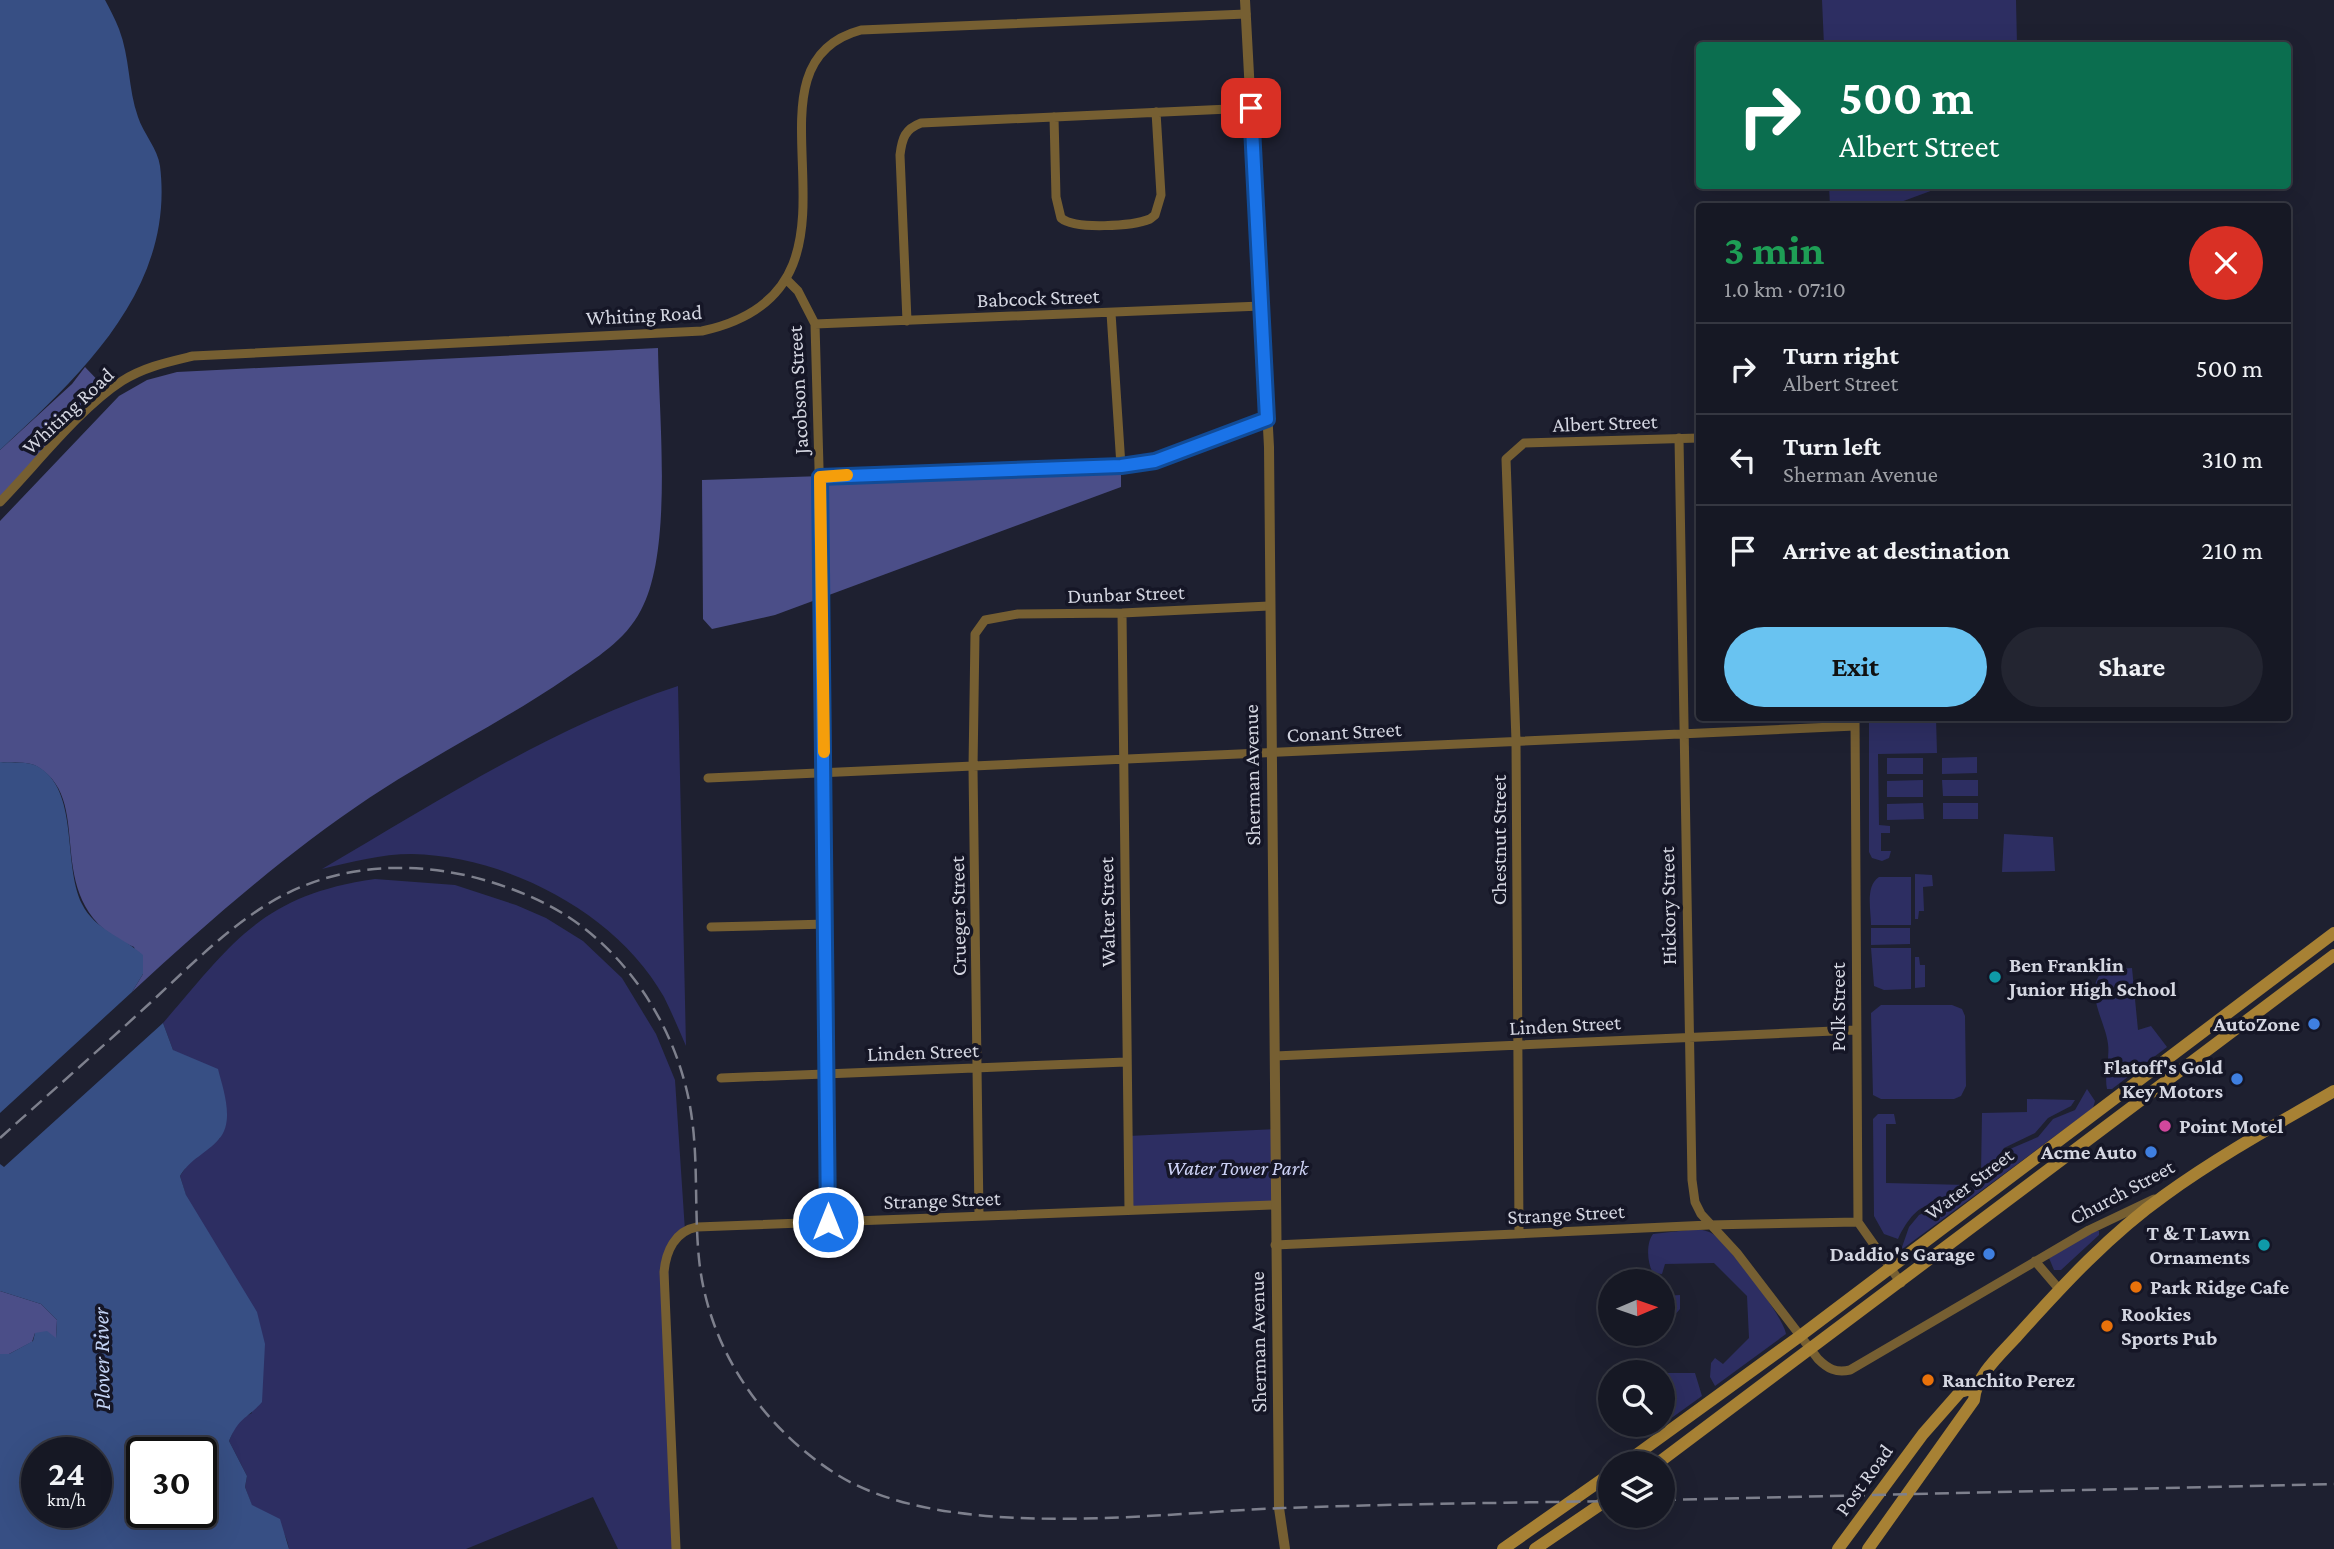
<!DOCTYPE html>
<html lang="en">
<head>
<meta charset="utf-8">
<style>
  :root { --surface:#161824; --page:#232531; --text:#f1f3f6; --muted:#9ea0a6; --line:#353741; --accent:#69c3f1 }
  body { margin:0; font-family:"Crimson Pro",serif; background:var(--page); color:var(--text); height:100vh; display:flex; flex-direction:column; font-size:26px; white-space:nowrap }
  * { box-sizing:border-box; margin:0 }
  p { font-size:23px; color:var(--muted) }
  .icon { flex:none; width:38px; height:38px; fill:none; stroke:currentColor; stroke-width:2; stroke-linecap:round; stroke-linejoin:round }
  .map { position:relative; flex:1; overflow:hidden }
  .side { position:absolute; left:1696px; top:203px; width:595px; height:518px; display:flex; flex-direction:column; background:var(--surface); border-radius:7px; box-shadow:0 7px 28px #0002,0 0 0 2px var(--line) }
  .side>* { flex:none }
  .banner { position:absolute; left:1696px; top:42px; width:595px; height:147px; border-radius:7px; box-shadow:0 7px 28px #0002,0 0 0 2px var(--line); background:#0b6e4f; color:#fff; overflow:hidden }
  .needle { width:46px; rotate:88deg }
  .buttons { position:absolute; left:1598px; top:1269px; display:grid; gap:14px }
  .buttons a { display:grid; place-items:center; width:77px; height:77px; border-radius:50%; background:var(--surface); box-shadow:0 7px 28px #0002,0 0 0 2px var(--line); font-size:35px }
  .speed { position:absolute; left:21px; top:1437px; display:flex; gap:14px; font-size:35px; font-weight:700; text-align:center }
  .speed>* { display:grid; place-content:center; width:91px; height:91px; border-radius:50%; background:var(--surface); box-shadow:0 7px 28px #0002,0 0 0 2px var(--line); line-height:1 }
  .speed small { font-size:18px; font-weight:400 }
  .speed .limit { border:4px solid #111; border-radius:10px; background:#fff; color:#111 }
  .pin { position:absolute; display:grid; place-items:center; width:60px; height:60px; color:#fff; margin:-30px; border-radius:14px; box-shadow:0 4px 10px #0006 }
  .me { position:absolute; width:77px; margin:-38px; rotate:0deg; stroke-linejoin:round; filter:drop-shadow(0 0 5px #0008) }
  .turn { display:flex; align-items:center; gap:24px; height:147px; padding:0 28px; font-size:32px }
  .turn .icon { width:91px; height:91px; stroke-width:2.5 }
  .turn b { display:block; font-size:49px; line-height:60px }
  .round { display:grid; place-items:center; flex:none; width:74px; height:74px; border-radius:37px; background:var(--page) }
  .summary { display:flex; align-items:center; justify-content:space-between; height:119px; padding:0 28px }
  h1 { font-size:42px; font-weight:700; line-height:52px; color:#1e9e55 }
  .action { display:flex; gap:14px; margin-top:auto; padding:14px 28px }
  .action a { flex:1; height:80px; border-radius:42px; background:var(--accent); color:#111; font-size:28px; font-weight:700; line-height:80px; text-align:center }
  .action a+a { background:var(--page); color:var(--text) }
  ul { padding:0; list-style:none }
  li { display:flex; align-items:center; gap:21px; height:91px; padding:0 28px; border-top:2px solid var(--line) }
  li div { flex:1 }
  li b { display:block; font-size:26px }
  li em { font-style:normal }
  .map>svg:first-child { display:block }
</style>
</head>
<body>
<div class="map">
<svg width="2334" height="1549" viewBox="0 0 2334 1549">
  <rect width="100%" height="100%" fill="#1e2030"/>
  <!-- green -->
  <path fill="#2d2e62" d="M1822 0H2016L2017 45H1824Z
    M1829 186H1944L1890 206H1830Z
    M678 686 686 1046C679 1030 672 1013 664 997 617 913 507 856 412 854 381 854 351 862 322 869 437 802 550 728 678 686Z
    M1869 718H1936L1937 753 1878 754 1879 825 1890 826V833H1881V851H1891L1889 858 1882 861 1872 858 1869 852Z
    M1977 757V773L1942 774V758Z
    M1887 758H1923V774H1887Z
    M1923 780V797H1887V781Z
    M1942 780H1978V796H1943Z
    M1923 803 1924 819 1887 820V804Z
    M1943 803H1978V819H1943Z
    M2004 834 2053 837 2055 871 2002 872Z
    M1915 874 1932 875 1933 886 1923 887 1924 911H1919L1918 919H1915Z
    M1879 877H1911V925H1871C1871 910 1865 886 1879 877Z
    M375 879 455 885 516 905 546 918 583 941 622 978 656 1034 675 1080 685 1231 668 1253 676 1549H618L593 1497 466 1549H289C285 1527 272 1514 252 1506L245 1487 247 1476 229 1441 238 1420 252 1413 180 1176 190 1161 220 1138 173 1050 163 1023C233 942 262 895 375 879Z
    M1871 928H1910V944L1871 945Z
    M1871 948H1911V989L1884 990 1874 986Z
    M1915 957H1919L1920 965H1925V987L1915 988Z
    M2132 968 2138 1030 2151 1026 2167 1047 2112 1089H2107C2104 1075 2110 1059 2108 1044 2106 1022 2081 987 2105 970Z
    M1881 1005H1952L1962 1009 1965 1016 1966 1086 1961 1096 1954 1099H1881L1873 1095 1871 1013Z
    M2087 1089 2095 1101 2093 1108 1901 1250 1909 1227 1919 1215 1958 1198 1985 1178 2010 1149 2038 1137 2053 1119 2075 1110Z
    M2027 1099 2075 1100 2071 1106 2048 1118 2035 1133 2004 1148 1991 1166 1981 1174 1982 1113 2027 1112Z
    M1878 1114H1894L1896 1124H1886V1183L1967 1185C1935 1211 1920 1193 1898 1239L1884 1234 1874 1216 1873 1119Z
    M1275 1129V1205L1129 1210 1128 1136Z
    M1697 1229C1703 1230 1708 1231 1713 1234 1728 1244 1784 1317 1786 1334L1715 1386 1710 1377 1711 1363 1715 1358 1723 1364 1749 1338 1747 1296 1714 1263 1665 1264 1662 1274 1653 1273C1647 1263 1646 1243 1653 1234Z
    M2095 1230 2099 1231V1235L2061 1270H2054L2049 1258Z
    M1680 1295V1309L1663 1328V1296Z
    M1663 1373H1695L1702 1396 1659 1427 1658 1425 1662 1424Z"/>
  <!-- forest -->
  <path fill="#4b4e88" d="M658 348C659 417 673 551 641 610 625 641 596 658 568 677 504 721 434 755 369 798 284 855 207 923 132 992L143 974 134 947C34 905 99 804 38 767 29 761 11 763 0 762V521L119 396 147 380 177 372Z
    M85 367 108 391 0 502V450L72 384Z
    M1121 466V487L775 615 712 629 703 619 702 480Z
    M0 1291 41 1304 57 1320 56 1339 35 1333 32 1342 9 1354H0Z"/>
  <!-- water -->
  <path fill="#374f84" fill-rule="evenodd" d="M0 0H105C110 9 115 19 119 29 130 57 128 89 138 117 143 133 158 149 160 166 175 288 82 374 0 450Z
    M0 762C10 763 28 761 37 766 80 790 62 862 82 904 95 930 123 937 143 955V974L132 992 0 1113Z
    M163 1023 173 1050 218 1069C223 1089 235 1121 219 1139 206 1154 191 1158 180 1176L186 1195 257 1312 265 1344 262 1402C246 1420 240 1416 229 1441L247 1476 245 1487 252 1505 280 1519 289 1549H0V1354H9L33 1341 35 1333 47 1331 56 1338 57 1320 41 1304 0 1291V1164L4 1167ZM37 1452H96V1512H37ZM142 1452H201V1512H142Z"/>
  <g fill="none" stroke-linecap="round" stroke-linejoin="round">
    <!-- minor -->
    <path stroke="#765f32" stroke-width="9" d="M1054 117 1056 197 1061 218C1075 230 1133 226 1150 219L1155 215 1161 195 1156 112
      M786 279 798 291 815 324 823 611 828 1222
      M1111 313 1121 466
      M907 321 900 155C902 138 905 129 921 123L1251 108
      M815 324 1261 306
      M1679 438 1692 1180 1695 1202 1701 1214 1737 1253 1818 1359C1828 1369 1836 1373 1850 1370L2089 1230 2154 1199
      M820 477 1121 466 1155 461 1267 420
      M0 502C36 465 80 408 122 381 144 367 168 362 193 356L702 331C897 289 723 67 861 30L1246 14
      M1122 613 1129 1210
      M1855 718 1858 1222 1901 1283
      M708 778 1855 726
      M711 927 827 924
      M1275 1056 1856 1030
      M721 1078 1126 1062
      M979 1216 973 768 975 634 985 620 1018 614 1122 613 1269 606
      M1519 1233 1516 741 1506 459 1524 443 1699 438
      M1275 1245 1709 1225 1858 1222
      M2035 1261 2059 1289
      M676 1549 664 1272C666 1251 675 1231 697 1227L1275 1205"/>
    <!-- tertiary -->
    <path stroke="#765f32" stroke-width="10" d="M1245 0 1269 447 1279 1508 1285 1549"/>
    <!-- secondary -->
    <path stroke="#a78134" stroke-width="12" d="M1625 1463 1800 1336 2334 933
      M1658 1463 2334 955
      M1503 1549 1610 1474
      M1535 1549 1610 1498
      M1838 1549 1923 1434 1960 1392 1974 1388
      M1868 1549 1974 1400C1975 1376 2003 1352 2018 1335 2063 1285 2110 1234 2165 1195 2219 1156 2277 1124 2334 1091"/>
    <!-- rail -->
    <path stroke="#7e808d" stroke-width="2.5" stroke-dasharray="14 7" stroke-linecap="butt" d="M0 1138C50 1093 100 1049 149 1004 188 968 226 929 271 902 355 852 459 861 544 903 613 937 664 1007 684 1080 701 1139 693 1199 699 1259 708 1348 762 1427 836 1474 946 1543 1155 1513 1283 1508 1392 1504 1501 1503 1610 1501
      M1662 1500 2334 1484"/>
  </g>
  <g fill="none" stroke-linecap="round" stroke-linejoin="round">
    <defs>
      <path id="route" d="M828 1222 820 477 1121 466 1155 461 1267 419 1251 108"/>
    </defs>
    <!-- route casing -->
    <use href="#route" stroke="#114b97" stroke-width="18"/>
    <!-- route -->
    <use href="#route" stroke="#1a73e8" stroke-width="12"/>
    <!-- slow -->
    <path stroke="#f59e0b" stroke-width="12" d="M824 752 820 477 847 475"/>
  </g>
  <!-- markers -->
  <g fill="#0f9aa8" stroke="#151626" stroke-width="2.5">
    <circle cx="1995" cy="977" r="7"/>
    <circle cx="2264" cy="1245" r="7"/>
  </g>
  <g fill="#3f7fe0" stroke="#151626" stroke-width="2.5">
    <circle cx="2314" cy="1024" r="7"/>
    <circle cx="2237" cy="1079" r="7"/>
    <circle cx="2151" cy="1152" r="7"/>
    <circle cx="1989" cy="1254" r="7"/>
  </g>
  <circle fill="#d1479c" stroke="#151626" stroke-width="2.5" cx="2165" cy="1126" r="7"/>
  <g fill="#e8710a" stroke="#151626" stroke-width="2.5">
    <circle cx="2136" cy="1287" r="7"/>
    <circle cx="2107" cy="1326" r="7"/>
    <circle cx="1928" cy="1380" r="7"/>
  </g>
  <g text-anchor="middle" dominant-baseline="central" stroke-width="7" stroke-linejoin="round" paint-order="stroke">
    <!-- street labels -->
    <g font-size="21" fill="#d4d6e1" stroke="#151626">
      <text transform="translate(1038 298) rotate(-2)">Babcock Street</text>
      <text transform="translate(644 315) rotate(-3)">Whiting Road</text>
      <text transform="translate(798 390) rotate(-93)">Jacobson Street</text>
      <text transform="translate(68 411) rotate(-43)">Whiting Road</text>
      <text transform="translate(1605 423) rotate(-2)">Albert Street</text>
      <text transform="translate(1126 594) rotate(-2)">Dunbar Street</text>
      <text transform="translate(1344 732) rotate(-3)">Conant Street</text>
      <text transform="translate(1252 775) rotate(-91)">Sherman Avenue</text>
      <text transform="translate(1499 840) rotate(-90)">Chestnut Street</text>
      <text transform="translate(1668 906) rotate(-91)">Hickory Street</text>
      <text transform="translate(1107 912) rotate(-91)">Walter Street</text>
      <text transform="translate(958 916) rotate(-91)">Crueger Street</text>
      <text transform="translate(1838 1007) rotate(-90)">Polk Street</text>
      <text transform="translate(1565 1025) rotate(-3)">Linden Street</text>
      <text transform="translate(923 1052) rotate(-2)">Linden Street</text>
      <text transform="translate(1969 1184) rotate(-37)">Water Street</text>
      <text transform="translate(2122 1192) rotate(-28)">Church Street</text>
      <text transform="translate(942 1200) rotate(-2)">Strange Street</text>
      <text transform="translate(1566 1214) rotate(-3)">Strange Street</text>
      <text transform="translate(1258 1342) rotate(-91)">Sherman Avenue</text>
      <text transform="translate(1864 1480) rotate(-54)">Post Road</text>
    </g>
    <!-- poi labels -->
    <g font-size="21" font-weight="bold" fill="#d4d6e1" stroke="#151626" text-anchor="start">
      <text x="2009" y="965">Ben Franklin<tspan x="2009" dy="24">Junior High School</tspan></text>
      <text x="2300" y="1024" text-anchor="end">AutoZone</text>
      <text x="2223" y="1067" text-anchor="end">Flatoff's Gold<tspan x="2223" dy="24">Key Motors</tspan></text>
      <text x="2179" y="1126">Point Motel</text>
      <text x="2137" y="1152" text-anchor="end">Acme Auto</text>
      <text x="2250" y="1233" text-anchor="end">T &amp; T Lawn<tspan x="2250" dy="24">Ornaments</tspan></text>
      <text x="1975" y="1254" text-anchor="end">Daddio's Garage</text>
      <text x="2150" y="1287">Park Ridge Cafe</text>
      <text x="2121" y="1314">Rookies<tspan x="2121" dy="24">Sports Pub</tspan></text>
      <text x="1942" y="1380">Ranchito Perez</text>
    </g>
    <!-- park labels -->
    <g font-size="21" font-style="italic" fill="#cdd2f5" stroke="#151626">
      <text x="1237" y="1168">Water Tower Park</text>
    </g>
    <!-- water labels -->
    <g font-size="23" font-style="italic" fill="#c4d4f6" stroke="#151626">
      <text transform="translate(101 1359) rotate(-91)">Plover River</text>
    </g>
  </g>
</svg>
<div class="buttons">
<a><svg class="needle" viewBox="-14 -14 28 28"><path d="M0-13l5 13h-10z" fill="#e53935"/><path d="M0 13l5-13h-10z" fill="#9ea0a6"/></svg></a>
<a><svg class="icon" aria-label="search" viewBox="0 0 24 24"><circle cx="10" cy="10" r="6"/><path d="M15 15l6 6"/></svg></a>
<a><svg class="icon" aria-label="layers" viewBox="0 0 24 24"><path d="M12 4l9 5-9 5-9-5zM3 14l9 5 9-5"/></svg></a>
</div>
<div class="speed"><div>24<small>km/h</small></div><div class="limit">30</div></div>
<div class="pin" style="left:1251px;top:108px;background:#d93025"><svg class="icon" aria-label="arrive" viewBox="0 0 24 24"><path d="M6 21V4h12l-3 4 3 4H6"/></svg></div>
<svg class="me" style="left:828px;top:1222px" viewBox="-20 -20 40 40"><circle r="17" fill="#1a73e8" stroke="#fff" stroke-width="3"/><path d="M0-11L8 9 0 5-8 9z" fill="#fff"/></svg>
<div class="banner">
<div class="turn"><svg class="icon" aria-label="right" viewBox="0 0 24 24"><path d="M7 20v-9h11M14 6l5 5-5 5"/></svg><div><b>500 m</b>Albert Street</div></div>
</div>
<section class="side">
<div class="summary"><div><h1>3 min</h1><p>1.0 km · 07:10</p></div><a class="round" style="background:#d93025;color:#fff"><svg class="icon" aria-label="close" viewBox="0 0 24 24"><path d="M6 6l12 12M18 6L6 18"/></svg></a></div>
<ul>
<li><svg class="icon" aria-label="right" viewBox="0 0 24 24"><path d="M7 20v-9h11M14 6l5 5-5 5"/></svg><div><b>Turn right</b><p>Albert Street</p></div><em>500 m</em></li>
<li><svg class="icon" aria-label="left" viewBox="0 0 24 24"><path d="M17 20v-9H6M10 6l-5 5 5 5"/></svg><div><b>Turn left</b><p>Sherman Avenue</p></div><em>310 m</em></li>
<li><svg class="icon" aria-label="arrive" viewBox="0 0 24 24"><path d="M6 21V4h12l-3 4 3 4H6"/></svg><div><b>Arrive at destination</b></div><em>210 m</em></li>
</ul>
<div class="action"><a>Exit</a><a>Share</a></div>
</section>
</div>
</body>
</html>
